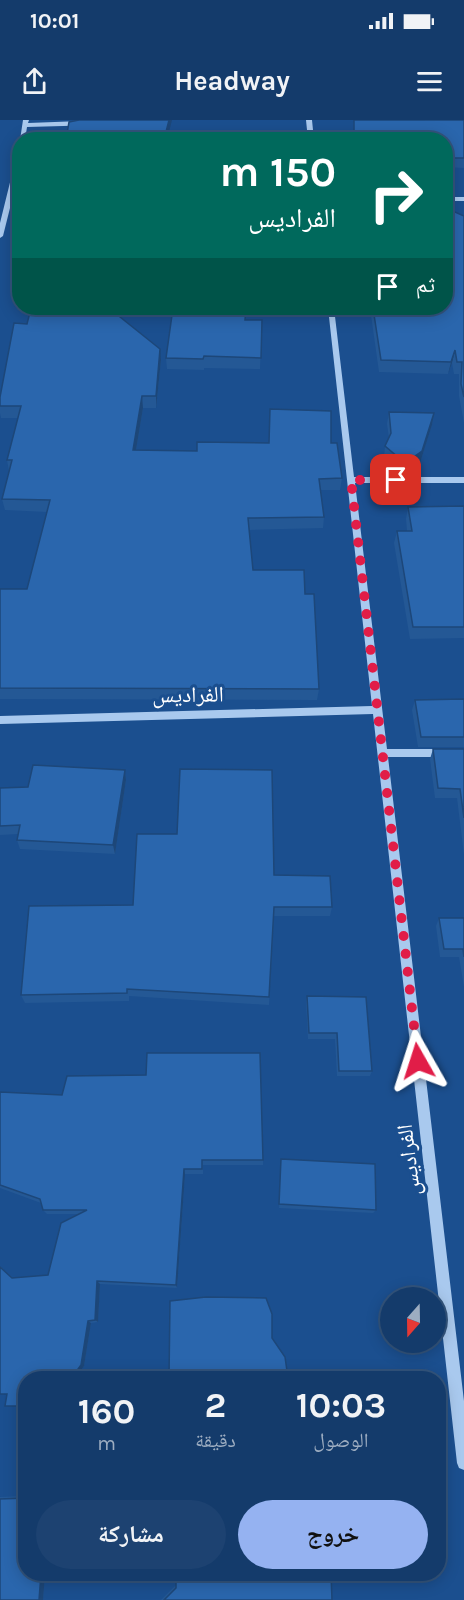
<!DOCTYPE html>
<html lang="ar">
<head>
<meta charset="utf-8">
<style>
  :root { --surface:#143b6b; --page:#1d4271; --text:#f1f3f6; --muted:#9dadc1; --line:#33557e; --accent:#95b2f1 }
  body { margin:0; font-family:Karla,"Noto Naskh Arabic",sans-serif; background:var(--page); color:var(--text); direction:rtl; height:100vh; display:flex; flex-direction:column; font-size:22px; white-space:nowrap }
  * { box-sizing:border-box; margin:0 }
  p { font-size:20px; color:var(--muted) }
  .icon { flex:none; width:33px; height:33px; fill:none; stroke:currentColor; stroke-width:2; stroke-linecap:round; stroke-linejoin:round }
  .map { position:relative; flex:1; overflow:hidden; direction:ltr }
  .side { position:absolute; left:18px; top:1251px; width:428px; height:210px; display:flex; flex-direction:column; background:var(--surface); border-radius:24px; box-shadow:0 3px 15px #0003,0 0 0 2px var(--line); direction:rtl }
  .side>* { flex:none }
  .top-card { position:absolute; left:12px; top:12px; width:441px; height:183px; border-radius:24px; box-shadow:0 3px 15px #0003,0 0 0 2px var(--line); direction:rtl; background:#00695c; color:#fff; overflow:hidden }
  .needle { width:39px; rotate:200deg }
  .tools { position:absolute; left:380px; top:1167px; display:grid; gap:12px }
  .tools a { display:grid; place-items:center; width:66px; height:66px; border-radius:50%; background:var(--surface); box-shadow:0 3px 15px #0003,0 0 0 2px var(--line); font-size:30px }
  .pin { position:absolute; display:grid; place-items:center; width:51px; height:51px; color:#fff; margin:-26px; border-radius:12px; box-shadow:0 3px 9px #0006 }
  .me { position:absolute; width:66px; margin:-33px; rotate:354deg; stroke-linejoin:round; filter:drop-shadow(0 0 4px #0008) }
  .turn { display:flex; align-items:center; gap:21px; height:126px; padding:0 18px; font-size:27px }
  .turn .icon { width:78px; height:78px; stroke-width:2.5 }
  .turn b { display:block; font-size:42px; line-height:51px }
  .then { display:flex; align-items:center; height:57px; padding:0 18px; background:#0003; gap:12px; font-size:22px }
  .eta { display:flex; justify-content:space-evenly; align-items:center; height:102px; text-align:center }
  .eta b { font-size:36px; font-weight:700; line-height:42px }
  .primary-button { display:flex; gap:12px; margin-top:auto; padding:12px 18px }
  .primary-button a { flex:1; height:69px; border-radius:36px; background:var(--accent); color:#111; font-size:24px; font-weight:700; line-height:69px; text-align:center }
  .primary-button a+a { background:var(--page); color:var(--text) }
  .status { display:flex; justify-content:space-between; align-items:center; height:42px; padding:0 30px; background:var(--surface); direction:ltr }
  .status svg { height:16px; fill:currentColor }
  header { display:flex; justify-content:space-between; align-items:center; height:78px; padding:0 18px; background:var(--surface); font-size:27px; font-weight:700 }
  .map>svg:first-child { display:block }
</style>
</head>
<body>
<div class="status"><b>10:01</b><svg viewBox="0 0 49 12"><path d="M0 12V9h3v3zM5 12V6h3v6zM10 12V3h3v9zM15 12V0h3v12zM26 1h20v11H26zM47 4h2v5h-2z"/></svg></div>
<header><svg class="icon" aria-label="menu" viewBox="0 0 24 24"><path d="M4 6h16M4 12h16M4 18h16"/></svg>Headway<svg class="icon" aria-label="share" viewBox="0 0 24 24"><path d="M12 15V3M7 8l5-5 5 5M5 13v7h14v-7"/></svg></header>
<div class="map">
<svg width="464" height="1480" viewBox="0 0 464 1480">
  <rect width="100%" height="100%" fill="#1b4f8f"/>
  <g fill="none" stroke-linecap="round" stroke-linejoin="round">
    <!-- minor -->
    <path fill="#a9c9ee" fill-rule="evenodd" d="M23 0H29L28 3 108 0 100 5 27 7 25 20H20Z
      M306 0H312L314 20H308Z
      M20 32V48L3 116 0 118V103L17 34Z
      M446 77H464V81H446Z
      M328 188H334L354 357H464V363H355L387 629H464V637H388L464 1281V1350L459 1348 457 1343 373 594 0 604V596L372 586Z"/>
  </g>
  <!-- wall -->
  <path fill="#245895" d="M354 0H464V48L446 47V20H353Z
    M464 96V303L459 276V254H454L452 243 448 254 379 252 370 188H446Z
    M31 188H68L67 190 161 240 156 288H143L136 330 197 331 269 323H331L342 358 340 370H321L324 397 323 408 249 410 253 450 305 474 319 569 317 580 0 579V469H27L47 392 5 390 2 379 9 351 7 340 18 298H1L0 293V277L27 204Z
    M246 200H262L260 249 204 248V250L167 249 166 238Z
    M389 292 434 293 432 305 420 343 403 355 384 338 385 326 389 318 387 304Z
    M464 386V518L410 519 394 423 397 411H407L406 399 408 387Z
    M464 579V627H418L412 590 415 580Z
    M433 629H464V735L457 678H435L430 639Z
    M125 650 126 660 115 734 20 729 17 720 18 714 0 715V668L28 667Z
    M274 755 332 787 330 796H274L269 885 129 876V881L25 883 21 875 133 785Z
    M439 798H464V867L459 837H440L436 806Z
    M307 876 372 951 370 956H337L335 919H308L306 882Z
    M0 972 263 1040V1045H203V1054H185L177 1168 100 1164 98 1202 91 1203 84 1246 76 1257 61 1258H26L7 1274 0 1146 13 1158 48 1155 79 1094H47L43 1090 41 1083 0 1068Z
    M281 1039 376 1090 373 1093 279 1088Z
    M26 1376V1454H45L43 1480H0V1377Z
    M176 1465 332 1480H161Z"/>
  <!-- shaded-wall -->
  <path fill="#1d4779" d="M169 0H172L167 20H164Z
    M160 229 161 240 156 288V276Z
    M455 230 452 243 448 254 451 242Z
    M142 276 143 288 134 342 133 330Z
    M434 293 432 305 420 343 403 355 405 343Z
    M125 650 126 660 115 734 113 725Z
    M184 1049 185 1054 177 1168 176 1165Z
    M97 1161 100 1164 98 1202 95 1200Z
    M88 1201 91 1203 84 1246 76 1257 73 1256Z
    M41 1454H45L43 1480H39Z"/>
  <!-- building -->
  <path fill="#2a66ad" stroke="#1d4779" stroke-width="1.5" d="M79 0H169L164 20H66L69 2Z
    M354 0H464V38H446V20H354Z
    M446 88 464 96V277L461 264 462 242H457L455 230 451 242 381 240 373 188H446Z
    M31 188H63V189L115 193 160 229 156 276H142L133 330 197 331V322L269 323 270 289 331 291V323H337L342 358 319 359 324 397 248 398 253 450H304L305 474H314L319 569 0 568V469H27L50 380 2 379 12 340H7L21 286H0V277L14 203 27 204Z
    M173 188H246L245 200H262L261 238 204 236 203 239 166 238Z
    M389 292 434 293 422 331 405 343 385 326 391 313Z
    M464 386V507H413L397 411H412L408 387Z
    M464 579V617H421L415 580Z
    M433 629H464V698L460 669 438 668Z
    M33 645 125 650 113 725 17 720 20 705 0 706V668L28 667Z
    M180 649 272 650 274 755 330 756 332 787H274L269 877 127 869V873L21 875 29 786 133 785 137 714H177Z
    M439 798H464V837L463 829H444Z
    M307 876 366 877 372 951H339L337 913H309Z
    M147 933H260L263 1040H202V1049H184L176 1165 97 1161 95 1200 88 1201 81 1245 73 1256 51 1258H26V1286H5L7 1274H0V1147L12 1158 48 1155 61 1103 87 1090H43L40 1079 0 1065V972L62 975 67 956 146 955Z
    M281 1039 375 1044 376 1090 279 1084Z
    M206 1177 266 1178 272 1194V1218L285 1237 288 1258H169L170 1181Z
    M26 1378V1454H41L39 1480H0V1379Z
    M176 1454H331L332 1480H164L176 1468Z"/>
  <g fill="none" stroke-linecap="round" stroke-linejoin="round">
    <!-- route -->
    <path stroke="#e11d48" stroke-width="10" stroke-dasharray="0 18" d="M396 360H351L418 941"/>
  </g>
  <g text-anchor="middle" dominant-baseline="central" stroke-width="6" stroke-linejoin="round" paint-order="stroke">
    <!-- street labels -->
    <g font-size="22" fill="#fff" stroke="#1b4f8f">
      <text transform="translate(188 575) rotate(-1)">الفراديس</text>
      <text transform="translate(409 1040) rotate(-97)">الفراديس</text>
    </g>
  </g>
</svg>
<div class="tools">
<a><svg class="needle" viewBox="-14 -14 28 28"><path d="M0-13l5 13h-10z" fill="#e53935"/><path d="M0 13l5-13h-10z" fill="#9dadc1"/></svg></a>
</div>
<div class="pin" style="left:396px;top:360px;background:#d93025"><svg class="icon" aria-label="arrive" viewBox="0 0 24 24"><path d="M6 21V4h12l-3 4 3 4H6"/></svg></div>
<svg class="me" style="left:418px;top:941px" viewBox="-20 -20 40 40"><path d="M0-17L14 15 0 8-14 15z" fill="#e11d48" stroke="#fff" stroke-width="4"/></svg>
<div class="top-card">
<div class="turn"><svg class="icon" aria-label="right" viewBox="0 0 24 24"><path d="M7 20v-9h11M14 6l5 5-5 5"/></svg><div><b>150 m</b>الفراديس</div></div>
<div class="then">ثم<svg class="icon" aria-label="arrive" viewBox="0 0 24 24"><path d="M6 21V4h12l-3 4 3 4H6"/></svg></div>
</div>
<section class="side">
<div class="eta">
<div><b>10:03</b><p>الوصول</p></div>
<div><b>2</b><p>دقيقة</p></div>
<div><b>160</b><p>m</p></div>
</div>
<div class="primary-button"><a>خروج</a><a>مشاركة</a></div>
</section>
</div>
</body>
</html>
